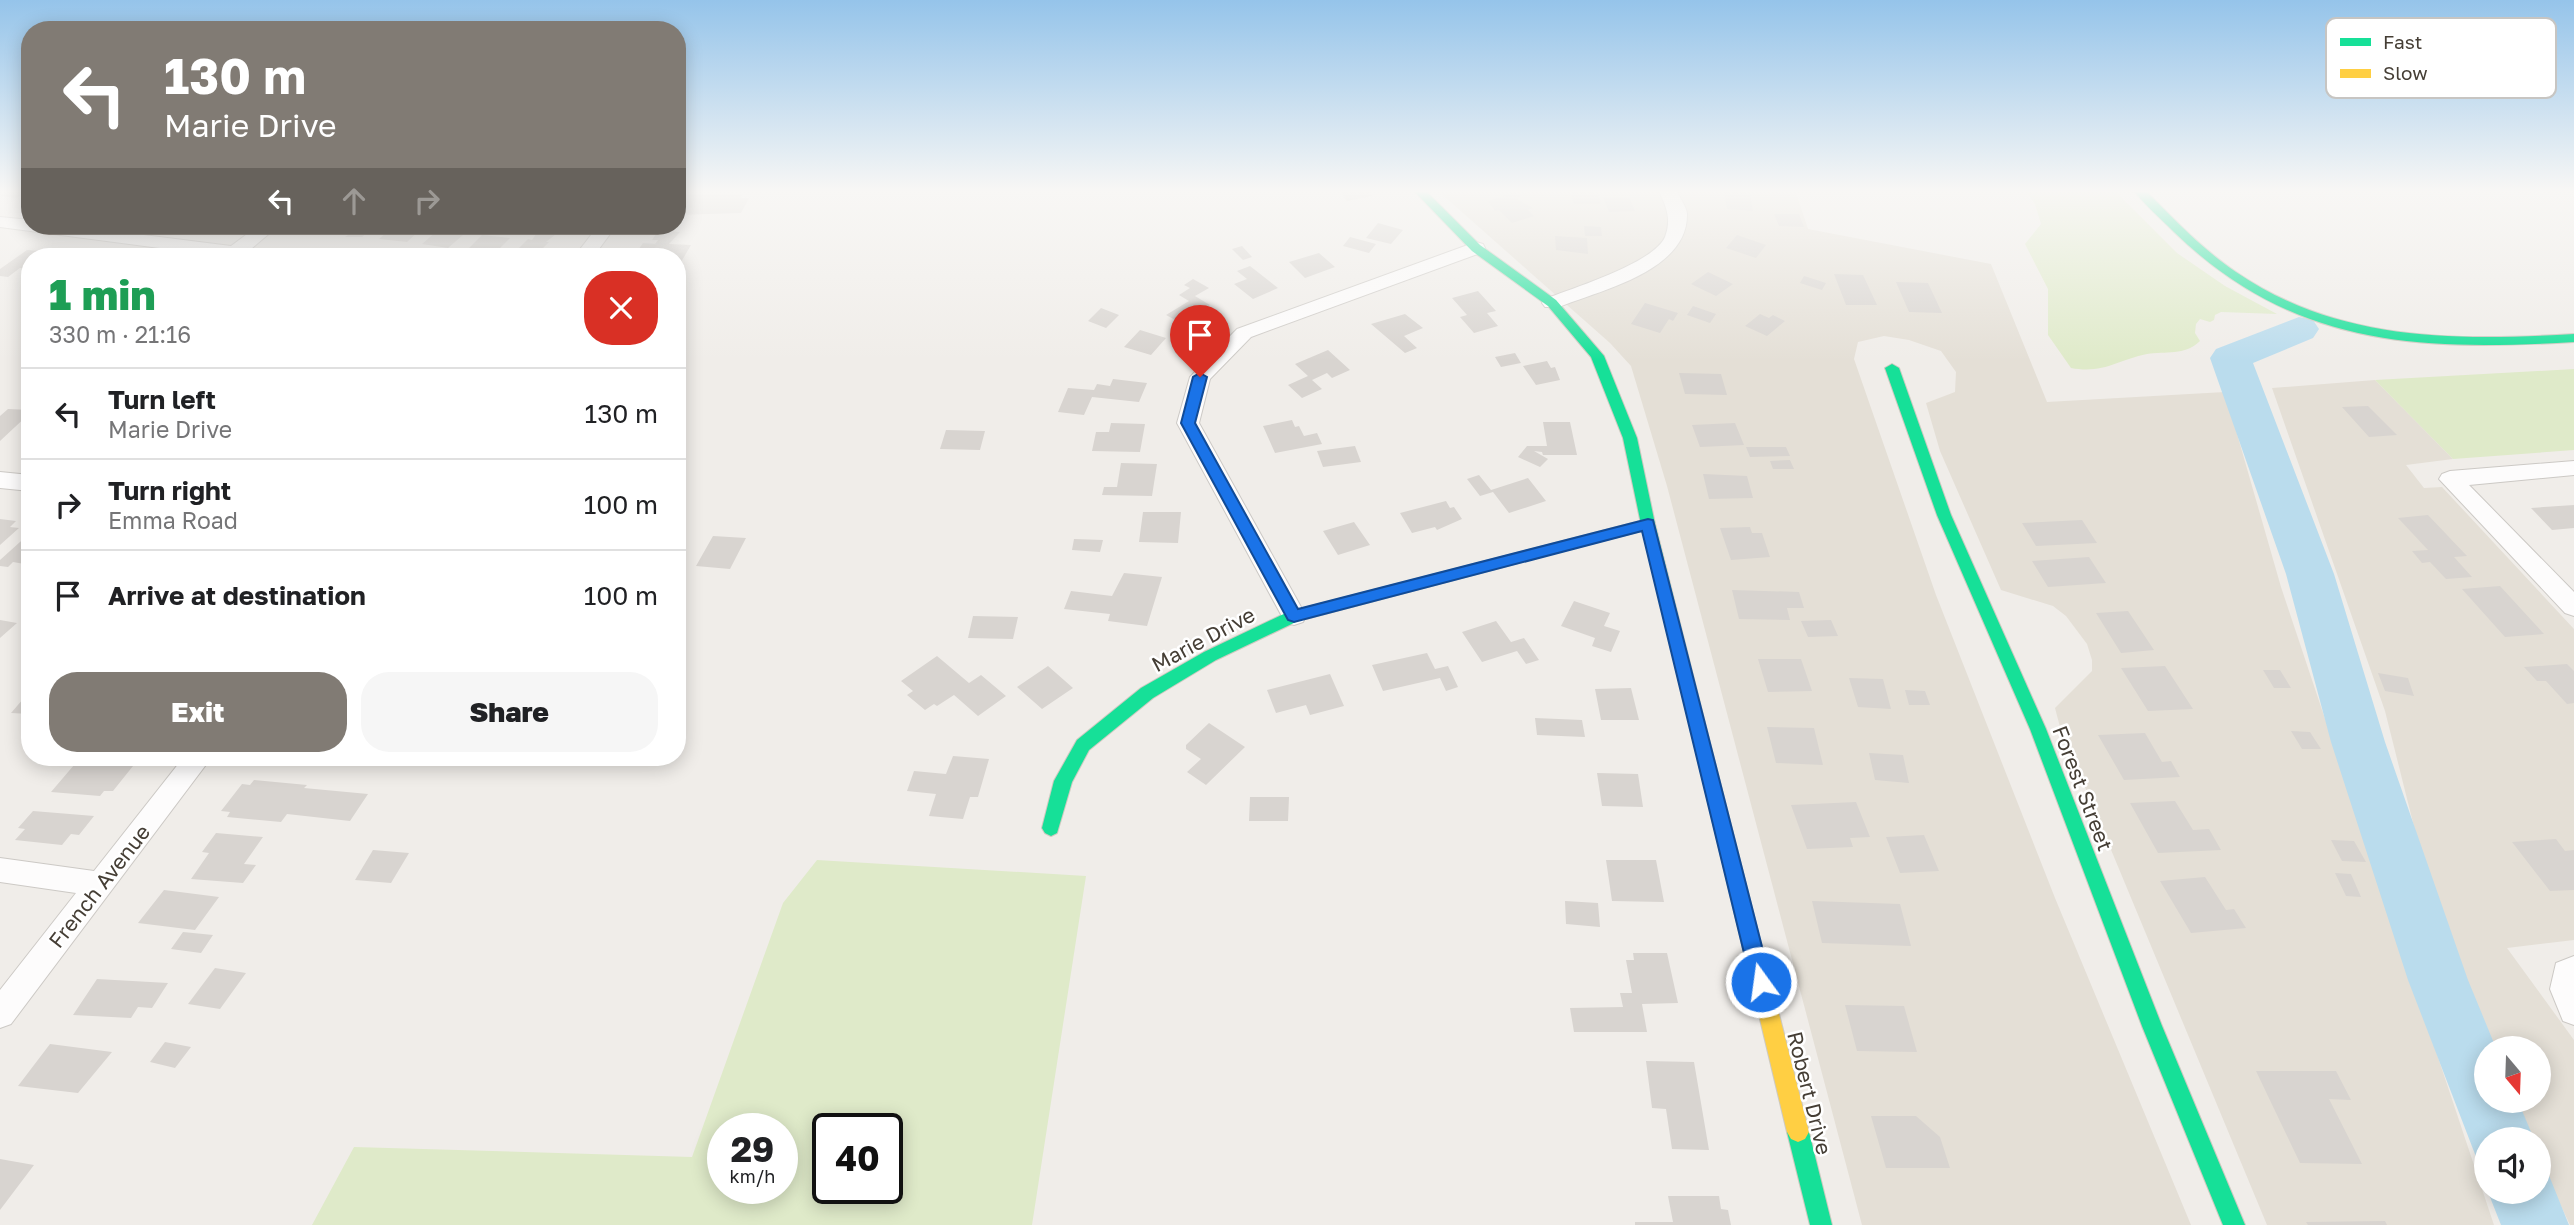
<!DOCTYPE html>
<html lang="en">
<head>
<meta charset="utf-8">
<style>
  :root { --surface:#fff; --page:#f6f6f6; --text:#202124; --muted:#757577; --line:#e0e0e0; --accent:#817b74 }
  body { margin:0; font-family:"Golos Text",sans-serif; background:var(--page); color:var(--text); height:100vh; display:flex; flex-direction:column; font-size:26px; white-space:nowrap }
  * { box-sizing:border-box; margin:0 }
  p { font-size:23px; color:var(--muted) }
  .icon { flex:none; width:38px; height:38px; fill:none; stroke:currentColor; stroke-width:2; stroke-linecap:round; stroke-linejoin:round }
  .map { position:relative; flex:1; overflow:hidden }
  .sheet { position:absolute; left:21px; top:248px; width:665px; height:518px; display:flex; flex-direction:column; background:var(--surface); border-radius:28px; box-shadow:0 4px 18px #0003 }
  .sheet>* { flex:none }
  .top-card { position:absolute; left:21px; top:21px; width:665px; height:214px; border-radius:28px; box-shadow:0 4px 18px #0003; background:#817b74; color:#fff; overflow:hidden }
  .needle { width:46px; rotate:161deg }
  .buttons { position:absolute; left:2474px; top:1036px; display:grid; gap:14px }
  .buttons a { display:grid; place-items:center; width:77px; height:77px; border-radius:50%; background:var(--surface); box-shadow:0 4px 18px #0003; font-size:35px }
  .speed { position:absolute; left:707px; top:1113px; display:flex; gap:14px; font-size:35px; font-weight:700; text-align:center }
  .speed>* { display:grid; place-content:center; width:91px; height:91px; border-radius:50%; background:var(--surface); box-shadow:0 4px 18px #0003; line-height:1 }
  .speed small { font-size:18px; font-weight:400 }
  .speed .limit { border:4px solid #111; border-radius:10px; background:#fff; color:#111 }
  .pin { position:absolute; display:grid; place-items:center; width:60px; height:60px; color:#fff; margin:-72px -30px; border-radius:50% 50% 50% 0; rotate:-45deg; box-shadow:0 0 7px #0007 }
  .pin .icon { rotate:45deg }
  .me { position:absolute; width:77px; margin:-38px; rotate:346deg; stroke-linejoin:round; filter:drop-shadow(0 0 5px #0008) }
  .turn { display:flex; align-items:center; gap:24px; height:147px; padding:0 28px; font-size:32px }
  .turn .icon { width:91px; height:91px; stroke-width:2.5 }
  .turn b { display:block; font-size:49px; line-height:60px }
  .lanes { display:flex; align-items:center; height:66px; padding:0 28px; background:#0003; justify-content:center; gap:35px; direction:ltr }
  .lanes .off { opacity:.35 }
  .round { display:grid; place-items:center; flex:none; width:74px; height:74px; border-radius:28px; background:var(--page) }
  .headline { display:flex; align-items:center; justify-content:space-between; height:119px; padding:0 28px }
  h1 { font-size:42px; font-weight:800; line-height:52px; color:#1e9e55 }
  .action { display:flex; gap:14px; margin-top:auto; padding:14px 28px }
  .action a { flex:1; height:80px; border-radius:28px; background:var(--accent); color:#fff; font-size:28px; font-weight:800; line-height:80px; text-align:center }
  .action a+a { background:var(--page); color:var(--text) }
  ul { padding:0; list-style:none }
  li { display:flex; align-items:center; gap:21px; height:91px; padding:0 28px; border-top:2px solid var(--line) }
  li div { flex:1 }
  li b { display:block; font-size:26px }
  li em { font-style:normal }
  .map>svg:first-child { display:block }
</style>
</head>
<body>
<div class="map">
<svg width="2574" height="1225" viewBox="0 0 2574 1225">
  <rect width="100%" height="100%" fill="#f0ede9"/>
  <!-- residential -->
  <path fill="#e4dfd6" d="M1437 190H1795L1808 229 1991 264 2047 402 2225 392 2281 587 2494 1225H2267L2060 727 2055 708 2092 671V660L2087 644 2066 616 2053 606 2001 590 1940 451 1926 403 1955 392 1956 372 1941 351 1909 340 1884 336 1858 342 1854 359 1936 595 2055 898 2191 1225H1862L1667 486 1631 366 1610 343Z
    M2375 380 2453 459 2406 465 2424 488 2442 487 2574 629V940L2507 948 2574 1040V1225H2570L2539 1159V1139H2530L2512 1101H2539V1048H2488L2445 950 2385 711 2272 388Z"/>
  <!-- green -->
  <path fill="#dfeac9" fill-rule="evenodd" d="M2025 190H2114L2177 253 2225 286 2277 314 2221 312 2215 315 2214 320 2210 322 2200 319 2196 324 2195 333 2200 341C2185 356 2165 351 2147 354 2118 360 2103 374 2071 368L2048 335V289L2025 244 2041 224 2035 204Z
    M2574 369V450L2453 459 2375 380Z
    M817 860 1086 876 1032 1225H312L354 1147 692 1157 783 903ZM723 1129H782V1188H723ZM828 1129H887V1188H828Z"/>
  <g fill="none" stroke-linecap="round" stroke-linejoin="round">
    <!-- river -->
    <path fill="#badced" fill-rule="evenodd" d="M2299 317 2313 320 2319 329 2313 338 2253 363 2334 574 2385 742 2468 980 2496 1048H2487V1101H2518L2534 1139H2487V1166L2478 1162 2408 980 2331 742 2286 574 2210 358 2216 349Z
      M2539 1165 2546 1168 2569 1225H2501L2488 1192H2539Z"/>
  </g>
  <!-- building -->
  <path fill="#d8d4d0" d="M10 190H30V191L16 198 0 196Z
    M1339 190H1367L1372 196 1347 201Z
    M1597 190 1601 204H1574L1570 191Z
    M1724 191 1750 193 1753 211 1727 209Z
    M1516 192 1521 197 1515 198 1533 208 1528 210 1534 216 1512 223 1499 210 1495 211 1488 201Z
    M681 195H742L740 198H749L741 213 677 215V200Z
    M1603 197H1629L1635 211 1609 212Z
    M1774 214H1799L1804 227 1779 226Z
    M1378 223 1403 230 1391 244 1366 238Z
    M303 226H331L316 234 296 232Z
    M346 226H375L362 237H345L348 235 337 234Z
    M394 226 421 229 407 242 379 239Z
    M1584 226 1601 227 1602 236H1585Z
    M541 227 561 230 546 242H549L534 257 512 255 528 239 532 240Z
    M659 230 680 232 669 244 691 245 677 269V257L634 256 643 243 655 244 658 240H652Z
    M437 231 463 235 448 248 422 244Z
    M482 235 510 238 495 253 467 250Z
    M1737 235 1766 245 1756 258 1726 248Z
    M1555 236 1587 238 1588 254 1556 250Z
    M1350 237 1376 244 1369 253 1343 246Z
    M1242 246 1252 257 1243 260 1232 249Z
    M27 250 51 252 44 257H30L27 269 20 268 8 277 0 276V269Z
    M1319 253 1335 267 1305 278 1289 262Z
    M1250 266 1278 288 1253 299 1234 284 1247 279 1237 271Z
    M1708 272 1733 284 1716 296 1691 284Z
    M1834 274 1863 275 1877 305H1846Z
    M1804 276 1826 283 1822 290 1800 283Z
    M1193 279 1209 288 1195 296 1210 305 1202 310 1206 312 1188 323H1181L1166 315 1189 301 1179 295 1190 288 1184 285Z
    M1896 282 1928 283 1942 313 1909 312Z
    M1478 291 1496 311 1487 313 1498 326 1474 333 1460 317 1467 315 1452 298Z
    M1645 303 1678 313 1673 321 1669 319 1660 333 1631 324Z
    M1693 306 1716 314 1710 323 1687 315Z
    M1101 308 1119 315 1106 328 1088 321Z
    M1405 314 1423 328 1404 336 1417 348 1405 353 1371 324Z
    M1760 314 1769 318 1773 315 1785 321 1767 336 1745 326Z
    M1140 330 1166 338 1151 355 1124 347Z
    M1328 350 1350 370 1332 378 1327 373 1312 380 1322 389 1302 398 1288 385 1308 376 1295 364Z
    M1515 353 1521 363 1501 367 1495 357Z
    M1547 361 1551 368 1555 367 1560 380 1536 385 1523 366Z
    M1679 373 1721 374 1727 395 1685 394Z
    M1113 379 1147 383 1139 402 1092 397 1084 415 1058 412 1068 388 1094 390 1097 384 1110 386Z
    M2368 406 2397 435 2369 437 2342 407Z
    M8 409 30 410V413L0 441V416Z
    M1292 420 1295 427 1299 426 1304 436 1317 433 1322 444 1275 453 1263 426Z
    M1543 422H1570L1577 455H1543L1542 452 1534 451 1548 459 1540 467 1518 457 1527 446H1547Z
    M1111 423 1145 424 1140 452 1092 451 1096 432H1109Z
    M1735 423 1744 445 1700 447 1692 425Z
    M946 430 985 431 980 450 940 449Z
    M1355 446 1361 462 1323 467 1317 451Z
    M1746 447H1786L1790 456 1750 457Z
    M1790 460 1794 469H1773L1770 461Z
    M1121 463 1157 464 1152 496 1102 495 1104 487H1117Z
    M1703 474 1747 476 1753 498 1709 499Z
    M1479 475 1491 490 1528 478 1546 501 1509 513 1493 492 1480 496 1467 479Z
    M1446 501 1450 508 1454 507 1462 519 1437 530 1435 527 1412 533 1400 513Z
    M2574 505V528L2552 530 2531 508Z
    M1143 512H1181L1178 543 1139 542Z
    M2428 515 2467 556 2454 557 2472 577 2446 579 2430 562 2422 563 2412 551 2428 550 2398 518Z
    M0 519 16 521 10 527 19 528 0 545Z
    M2082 520 2097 543 2036 546 2022 523Z
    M1354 522 1370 545 1338 555 1323 531Z
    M1750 527 1752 533H1762L1770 557 1731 560 1720 528Z
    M30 533V565L13 562 8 567 0 566V560Z
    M713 536 746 538 730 569 696 566Z
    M1074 539 1103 540 1100 552 1072 550Z
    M2089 557 2106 583 2048 587 2032 561Z
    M1124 573 1162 577 1147 626 1108 621 1110 614 1064 609 1071 591 1112 596Z
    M2500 586 2544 634 2505 637 2462 589Z
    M1732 590 1799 592 1804 608H1787L1790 620 1739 619Z
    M1574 601 1610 613 1604 626 1620 631 1611 652 1592 646 1595 638 1561 626Z
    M2128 611 2154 650 2121 653 2096 613Z
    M973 616 1018 617 1013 639 968 638Z
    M0 620 17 623 0 638Z
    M1831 620 1838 636 1808 637 1801 621Z
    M1496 621 1511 642 1524 638 1539 660 1526 664 1517 651 1482 662 1462 632Z
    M1427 653 1435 669 1448 666 1458 687 1446 691 1440 678 1383 691 1372 665Z
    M937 656 969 683 981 675 1006 696 978 716 954 695 937 706 934 704 925 710 907 695 913 691 901 681Z
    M1758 659H1801L1812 691 1768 692Z
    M2567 664 2574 671V703L2567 704 2546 681H2537L2524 667Z
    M1048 666 1073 688 1042 709 1017 687Z
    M2165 666 2193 709 2148 711 2121 668Z
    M2263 670H2280L2291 688H2274Z
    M2378 673 2408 678 2414 696 2385 691Z
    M1330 674 1344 706 1310 715 1306 705 1276 713 1267 690Z
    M1849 678 1883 679 1891 709 1858 707Z
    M1631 688 1639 720H1601L1595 689Z
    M1905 690 1925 691 1930 705H1909Z
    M30 691V714L11 713Z
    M1535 718 1582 720 1585 737 1537 735Z
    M1209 723 1245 747 1206 785 1187 772 1201 759 1186 749V745Z
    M1767 727 1814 728 1823 765 1776 763Z
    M2291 731 2310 732 2321 749H2302Z
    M2145 733 2162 762 2171 761 2180 777 2124 780 2098 735Z
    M1869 753 1903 755 1909 783 1875 780Z
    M953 756 989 759 978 797H970L963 819 929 816 936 794 907 791 914 771 946 774Z
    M80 758 129 760 125 765 133 766 113 791H104L100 796 51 792Z
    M1597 773 1638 774 1643 807 1602 806Z
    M254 780 307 785 304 788 368 794 350 821 287 814 281 822 227 817 230 812 221 811 242 784 250 785Z
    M1250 797H1289L1288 821H1249Z
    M2175 801 2193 830 2209 829 2221 850 2158 853 2130 803Z
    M1856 802 1870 837 1850 838 1853 847 1807 849 1791 805Z
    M33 811 94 816 79 835 71 834 62 845 15 840 25 829 18 828Z
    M216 833 263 837 244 864 256 865 243 883 191 879 209 853 202 852Z
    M1924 835 1939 871 1900 873 1886 837Z
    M2556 839 2565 851 2574 850V890L2550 891 2512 842Z
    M2331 840 2354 841 2366 862 2342 861Z
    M373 850 409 853 391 883 355 880Z
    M1606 860H1656L1664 902 1612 901Z
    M2335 873 2351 874 2361 897 2346 896Z
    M2205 877 2226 910 2234 909 2246 928 2191 933 2160 881Z
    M164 890 219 897 195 930 138 923Z
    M1565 901 1598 903 1600 927 1566 924Z
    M1812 901 1900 904 1911 946 1822 943Z
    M183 932 213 935 201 953 171 949Z
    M1633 953H1667L1678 1003 1642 1004 1647 1032H1574L1570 1008 1623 1007 1620 993H1632L1626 960H1634Z
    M215 968 246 973 220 1009 188 1004Z
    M97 979 168 983 152 1008 138 1007 131 1018 73 1015Z
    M1845 1005 1904 1006 1917 1052 1857 1051Z
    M165 1042 191 1047 175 1068 150 1062Z
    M50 1044 112 1052 78 1093 18 1086Z
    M1646 1061 1694 1062 1709 1150 1672 1149 1666 1109 1652 1108Z
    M2256 1071H2336L2351 1100 2329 1099 2362 1164 2300 1163Z
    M1871 1116H1916L1940 1137 1950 1168H1886Z
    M0 1159 34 1165 0 1210Z
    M1668 1196H1719L1721 1209 1728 1210 1731 1225H1635V1222H1673Z
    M2385 1221 2387 1225H2308L2306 1222Z"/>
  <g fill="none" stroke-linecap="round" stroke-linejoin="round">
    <defs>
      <path id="street" d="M1658 190H1676C1679 197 1687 207 1687 214 1688 271 1601 290 1559 307H1545L1542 303 1545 299C1573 288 1654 263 1665 237 1672 219 1666 205 1658 190Z
        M0 217 30 220V226H72L231 246 258 226H278L251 249 278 253 280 257H228L0 227Z
        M598 226H616L593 257H574Z
        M1476 242 1483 244 1485 248 1483 252 1251 337 1210 379 1199 423 1306 616 1303 622 1294 625 1285 622 1177 423 1190 377 1237 329Z
        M2574 461V475L2469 485 2574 592V616L2565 613 2439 479 2442 474 2450 471Z
        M0 472 30 475V491L0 488Z
        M183 758H211L11 1024 0 1028V990L76 893 0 882V858L94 871Z
        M2574 956V1025L2563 1021 2550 989 2556 963Z"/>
      <path id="fast" d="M1413 190H1425L1480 245 1556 300 1604 356 1637 438 1655 524 1705 723 1703 728H1691L1689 723 1641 524 1623 438 1591 357 1548 306 1472 251Z
        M2133 190H2145C2174 219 2202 249 2236 272 2338 342 2456 341 2574 334V342C2418 351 2293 347 2174 232 2160 218 2145 205 2133 190Z
        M1892 364 1899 368 1951 515 2046 729 2162 1026 2245 1225H2223L2142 1026 2030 729 1937 515 1885 368Z
        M1532 549 1540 554 1537 558 1298 621 1216 660 1153 698 1089 750 1072 782 1057 833 1051 836 1045 833 1042 828 1054 781 1077 740 1141 688 1204 652 1288 612Z
        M1798 1122 1805 1125 1809 1132 1832 1225H1810L1787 1132 1791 1125Z"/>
      <path id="slow" d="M1648 519 1653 520 1655 524 1653 528 1532 559 1524 554 1532 549Z
        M1697 716 1703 718 1705 723 1809 1132 1805 1139 1798 1142 1791 1139 1787 1132 1689 723 1691 718Z"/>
    </defs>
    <!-- street casing -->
    <use href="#street" stroke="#ccc9c5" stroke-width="2"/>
    <!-- fast casing -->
    <use href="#fast" stroke="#cecac0" stroke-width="2"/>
    <!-- slow casing -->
    <use href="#slow" stroke="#cecac0" stroke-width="2"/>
    <!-- street -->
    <use href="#street" fill="#fdfcfc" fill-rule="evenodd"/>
    <!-- fast -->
    <use href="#fast" fill="#16e098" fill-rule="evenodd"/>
    <!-- slow -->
    <use href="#slow" fill="#ffcf43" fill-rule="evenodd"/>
  </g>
  <!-- sky -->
  <linearGradient id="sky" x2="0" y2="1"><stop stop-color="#95c4ea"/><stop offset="0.53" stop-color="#f8f7f5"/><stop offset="1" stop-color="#f8f7f5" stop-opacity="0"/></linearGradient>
  <rect width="2574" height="361" fill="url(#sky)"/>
  <!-- route -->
  <path fill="#1a73e8" stroke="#114b97" stroke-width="2" d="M1200 373 1207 377 1195 423 1298 609 1648 519 1653 520 1771 982 1768 989 1761 991 1754 989 1751 982 1642 531 1294 622 1288 620 1181 423 1193 377Z"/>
  <g text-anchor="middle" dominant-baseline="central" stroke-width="5" stroke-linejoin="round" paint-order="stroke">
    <!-- street labels -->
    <g font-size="21" fill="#453e35" stroke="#fff">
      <text transform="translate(1203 639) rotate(-28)">Marie Drive</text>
      <text transform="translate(2083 788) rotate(69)">Forest Street</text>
      <text transform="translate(99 886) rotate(-52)">French Avenue</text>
      <text transform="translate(1810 1093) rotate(76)">Robert Drive</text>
    </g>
  </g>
  <!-- legend -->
  <rect x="2326" y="18" width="230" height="80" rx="10" fill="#fff" stroke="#c7c5c2" stroke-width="2"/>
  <rect x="2340" y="38" width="31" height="8" fill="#16e098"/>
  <rect x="2340" y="69" width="31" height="9" fill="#ffcf43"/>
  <g font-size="19" fill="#453e35">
    <text x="2383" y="49">Fast</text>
    <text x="2383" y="80">Slow</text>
  </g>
</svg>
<div class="buttons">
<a><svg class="needle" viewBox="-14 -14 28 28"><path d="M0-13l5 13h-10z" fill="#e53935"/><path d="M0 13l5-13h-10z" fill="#757577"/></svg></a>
<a><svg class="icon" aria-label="sound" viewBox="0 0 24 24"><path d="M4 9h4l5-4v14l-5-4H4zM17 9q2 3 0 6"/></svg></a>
</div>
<div class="speed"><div>29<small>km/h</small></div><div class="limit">40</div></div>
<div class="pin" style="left:1200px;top:377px;background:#d93025"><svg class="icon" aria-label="arrive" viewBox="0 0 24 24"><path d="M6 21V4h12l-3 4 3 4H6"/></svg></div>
<svg class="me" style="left:1761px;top:982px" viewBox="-20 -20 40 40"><circle r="17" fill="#1a73e8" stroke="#fff" stroke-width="3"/><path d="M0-11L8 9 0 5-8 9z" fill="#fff"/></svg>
<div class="top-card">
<div class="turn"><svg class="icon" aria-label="left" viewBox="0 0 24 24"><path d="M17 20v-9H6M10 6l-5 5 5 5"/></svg><div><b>130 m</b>Marie Drive</div></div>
<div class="lanes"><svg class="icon" aria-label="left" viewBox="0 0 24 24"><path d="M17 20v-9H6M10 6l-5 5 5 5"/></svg><svg class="icon off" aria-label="ahead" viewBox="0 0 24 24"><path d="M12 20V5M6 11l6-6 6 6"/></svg><svg class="icon off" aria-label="right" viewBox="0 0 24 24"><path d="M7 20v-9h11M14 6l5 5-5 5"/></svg></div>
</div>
<section class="sheet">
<div class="headline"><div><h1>1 min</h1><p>330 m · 21:16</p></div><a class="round" style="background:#d93025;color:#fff"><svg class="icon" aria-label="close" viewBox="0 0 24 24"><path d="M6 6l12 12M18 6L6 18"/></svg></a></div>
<ul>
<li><svg class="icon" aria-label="left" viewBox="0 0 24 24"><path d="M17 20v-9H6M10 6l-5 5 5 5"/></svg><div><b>Turn left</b><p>Marie Drive</p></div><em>130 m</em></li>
<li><svg class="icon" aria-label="right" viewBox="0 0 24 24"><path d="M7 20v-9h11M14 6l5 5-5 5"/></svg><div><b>Turn right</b><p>Emma Road</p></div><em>100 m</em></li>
<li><svg class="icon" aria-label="arrive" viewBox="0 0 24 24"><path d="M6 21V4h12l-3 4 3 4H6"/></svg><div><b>Arrive at destination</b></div><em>100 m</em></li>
</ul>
<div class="action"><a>Exit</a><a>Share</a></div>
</section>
</div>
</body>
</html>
